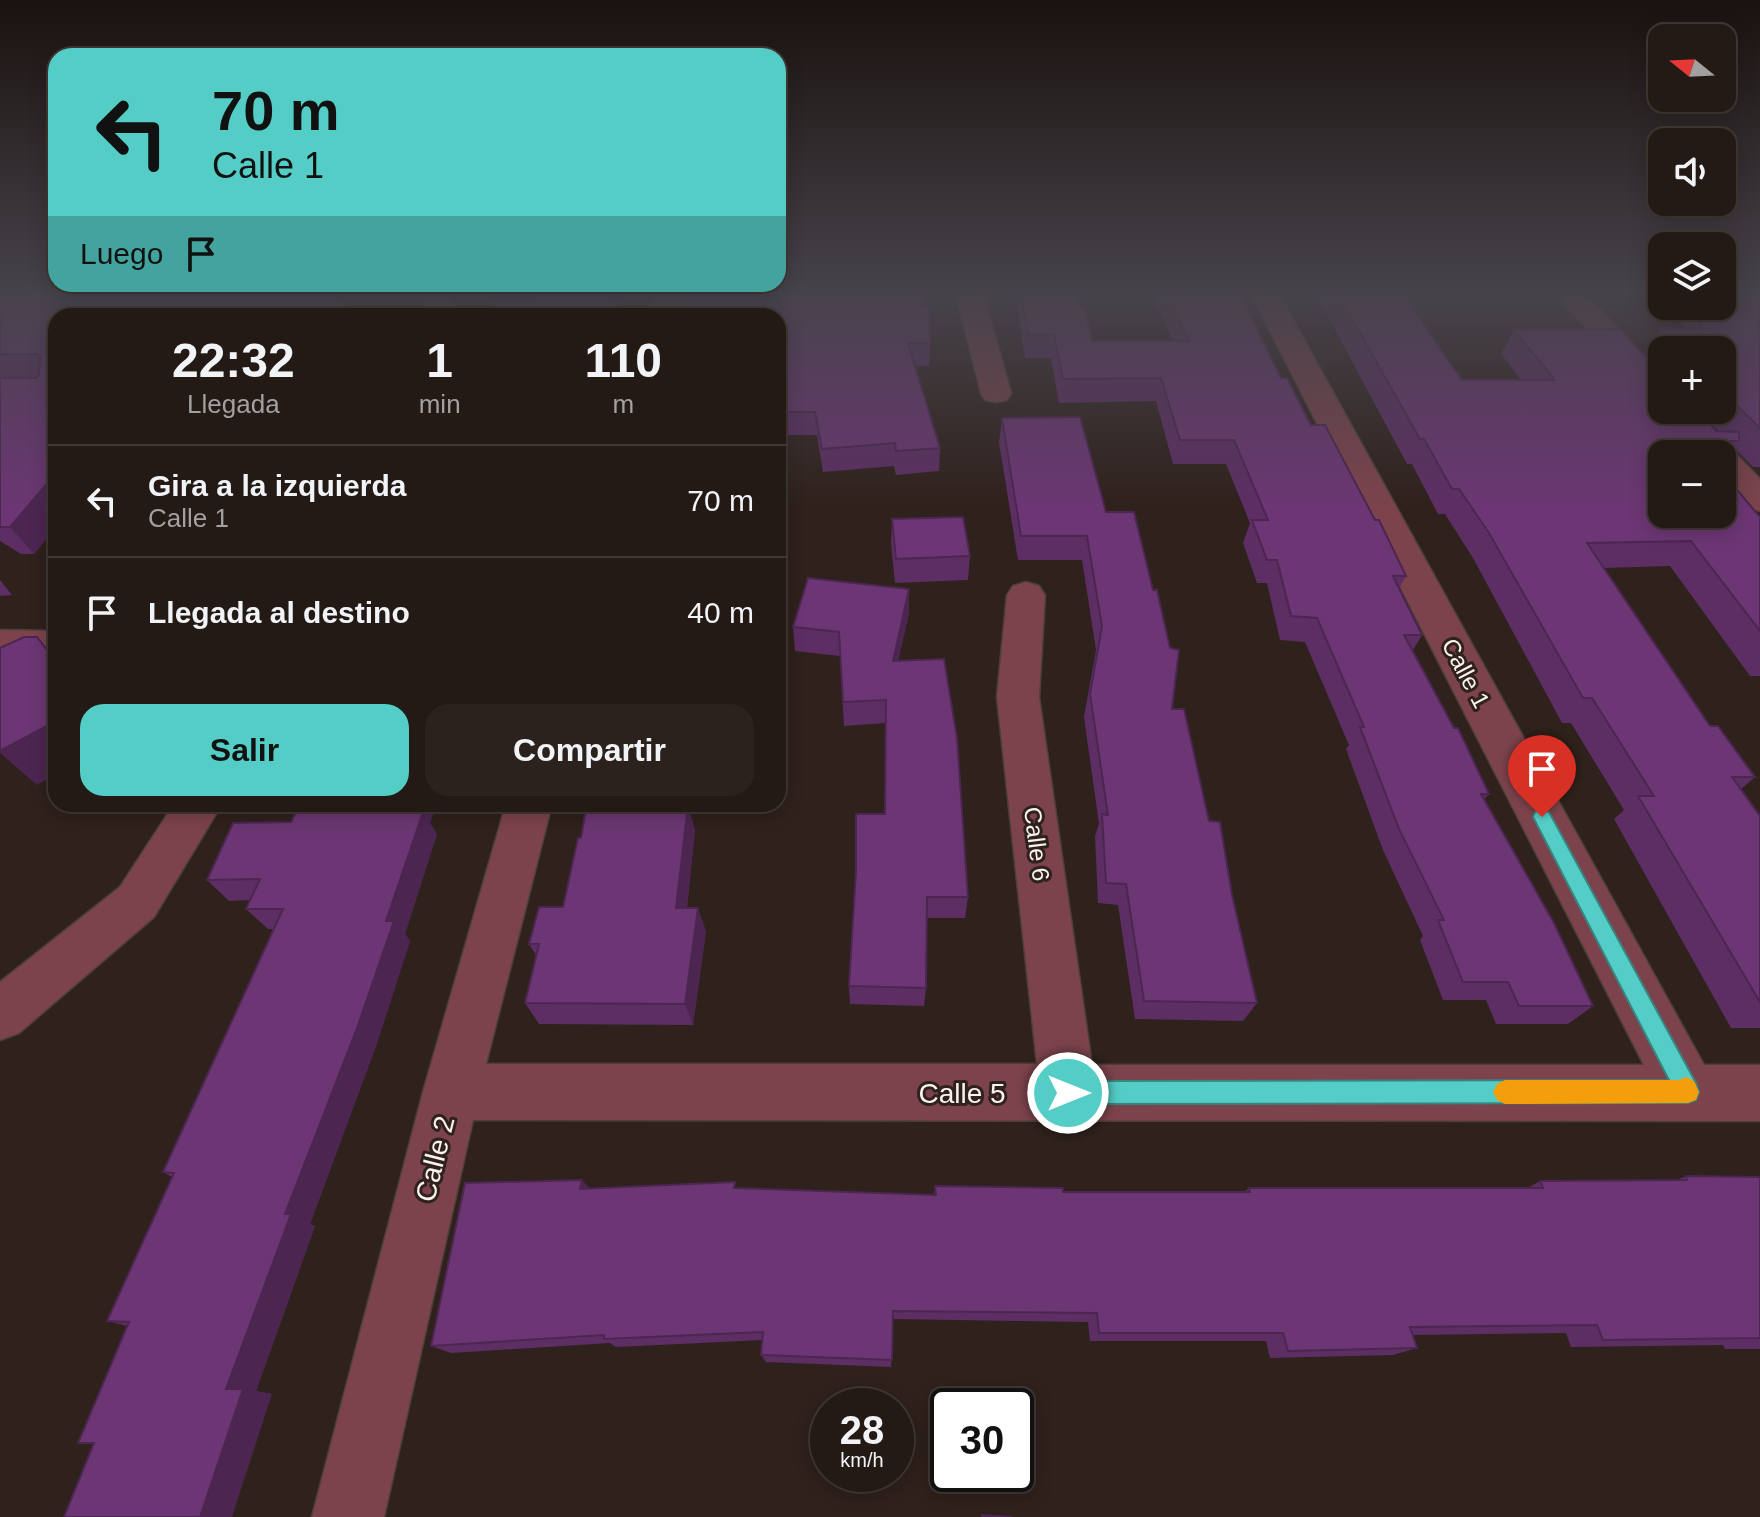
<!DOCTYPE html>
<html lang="es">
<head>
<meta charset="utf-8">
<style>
  :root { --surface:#231915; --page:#2b221e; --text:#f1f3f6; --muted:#a3a0a0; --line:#403834; --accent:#54cdc7 }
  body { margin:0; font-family:Helvetica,sans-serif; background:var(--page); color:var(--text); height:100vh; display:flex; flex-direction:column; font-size:30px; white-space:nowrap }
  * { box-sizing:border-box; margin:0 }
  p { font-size:26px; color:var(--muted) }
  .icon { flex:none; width:44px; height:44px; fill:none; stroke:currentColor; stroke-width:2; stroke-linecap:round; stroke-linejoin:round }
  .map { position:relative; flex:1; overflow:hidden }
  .details { position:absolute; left:48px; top:308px; width:738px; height:504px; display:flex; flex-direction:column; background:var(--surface); border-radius:24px; box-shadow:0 4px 20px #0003,0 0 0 2px var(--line) }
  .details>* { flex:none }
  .guide { position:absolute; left:48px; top:48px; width:738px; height:244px; border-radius:24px; box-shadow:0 4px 20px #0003,0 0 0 2px var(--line); background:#54cdc7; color:#111; overflow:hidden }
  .needle { width:52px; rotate:288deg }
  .buttons { position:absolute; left:1648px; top:24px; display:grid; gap:16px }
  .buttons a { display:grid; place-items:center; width:88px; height:88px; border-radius:16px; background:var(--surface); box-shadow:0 4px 20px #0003,0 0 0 2px var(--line); font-size:40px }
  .speed { position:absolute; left:810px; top:1388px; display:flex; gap:16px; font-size:40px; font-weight:700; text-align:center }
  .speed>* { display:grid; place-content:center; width:104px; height:104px; border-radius:50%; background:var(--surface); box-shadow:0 4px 20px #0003,0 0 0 2px var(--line); line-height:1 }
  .speed small { font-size:20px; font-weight:400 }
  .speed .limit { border:4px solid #111; border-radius:12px; background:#fff; color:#111 }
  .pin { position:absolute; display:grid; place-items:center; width:68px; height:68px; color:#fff; margin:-82px -34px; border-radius:50% 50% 50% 0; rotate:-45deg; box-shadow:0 0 8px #0007 }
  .pin .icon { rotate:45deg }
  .me { position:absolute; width:88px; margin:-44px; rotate:90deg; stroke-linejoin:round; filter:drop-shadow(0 0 6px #0008) }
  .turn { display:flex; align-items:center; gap:28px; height:168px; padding:0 32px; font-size:36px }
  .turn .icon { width:104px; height:104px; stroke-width:2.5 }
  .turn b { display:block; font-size:56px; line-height:68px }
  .then { display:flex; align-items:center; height:76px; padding:0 32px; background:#0003; gap:16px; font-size:30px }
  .eta { display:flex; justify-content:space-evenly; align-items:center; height:136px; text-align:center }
  .eta b { font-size:48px; font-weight:700; line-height:56px }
  .cta { display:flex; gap:16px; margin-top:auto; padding:16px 32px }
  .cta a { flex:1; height:92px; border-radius:24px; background:var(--accent); color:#111; font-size:32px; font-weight:700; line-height:92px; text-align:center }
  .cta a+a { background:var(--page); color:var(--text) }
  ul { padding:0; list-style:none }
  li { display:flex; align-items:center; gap:24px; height:112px; padding:0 32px; border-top:2px solid var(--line) }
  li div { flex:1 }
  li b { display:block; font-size:30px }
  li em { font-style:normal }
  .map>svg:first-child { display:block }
</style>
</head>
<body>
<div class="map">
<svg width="1760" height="1517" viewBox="0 0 1760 1517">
  <rect width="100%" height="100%" fill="#2f211c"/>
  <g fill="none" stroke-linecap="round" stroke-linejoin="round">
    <defs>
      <path id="minor" d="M424 296H452L453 316H425Z
        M654 296H682L676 316H648Z
        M956 296H984L1011 393 1007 400 996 402 985 400 981 393Z
        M1252 296H1280L1704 1065H1760V1121L473 1120 384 1517H312L423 1092 506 804H552L486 1064H1037L997 697 1007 595 1013 586 1026 582 1039 586 1045 595 1039 697 1092 1065H1644Z
        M1558 296H1587L1662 376V403L1651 401Z
        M1722 449 1734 452 1760 479V511L1748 508 1722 479V454H1709Z
        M0 630 56 631V659L0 658Z
        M174 804H222L154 917 19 1033 0 1040V982L120 887Z"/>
    </defs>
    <!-- minor casing -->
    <use href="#minor" stroke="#4c3e3a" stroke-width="3"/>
    <!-- minor -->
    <use href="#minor" fill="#7c434c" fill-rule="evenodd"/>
  </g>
  <!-- wall -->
  <path fill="#5d2e64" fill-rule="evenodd" d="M0 296 56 316V527L34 554H21L0 541Z
    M1019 296H1076L1079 309 1092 341H1173L1154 298V296H1241L1281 378 1311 425 1375 520 1406 576 1399 588 1422 635 1413 650 1489 794 1484 799 1593 1006 1568 1024H1496L1486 1000H1443L1420 940 1423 936 1383 850 1346 749 1349 745 1305 642 1280 640 1267 583H1257L1243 543 1250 523 1226 464H1173L1156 401 1059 403 1051 358H1025L1017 306Z
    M1317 296H1404L1462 380H1521L1501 354 1514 330 1662 410H1722V350H1662V373L1645 353 1661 329H1684V306H1722L1760 296V467H1753L1734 448 1722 463V454H1662L1760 517V676H1750L1670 566 1603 568 1710 726 1755 777 1741 789 1760 816V1028H1731L1614 819 1624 810 1571 723H1562L1473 558 1445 514H1438L1412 464H1407ZM1700 412 1718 431H1716Z
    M488 298 627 299 621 316H493Z
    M925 306 930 343 929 366H915L940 448 939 471 896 475 894 466 823 472 817 435H778V316Z
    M1002 418 1106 512 1209 821 1232 895 1257 1003 1243 1021 1135 1019 1118 905 1098 903 1095 836 1099 824 1084 717 1096 650 1082 560H1018L999 442Z
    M892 519 970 556 968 580 895 583 891 543Z
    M0 580 12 595 0 596Z
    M909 589V613L898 661 968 897 965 918H926V988L924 1006 850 1004 849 986 885 814 886 723 844 726 840 656 795 651 793 627Z
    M683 804 695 830 687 908 706 931 693 1025 539 1024 525 1003 536 955 529 944 563 907 581 838Z
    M430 823 437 834 405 934 410 941 376 1046 310 1224 315 1226 256 1391 272 1394 93 1444 78 1443 127 1326 107 1321 172 1177 163 1172 273 929H268L246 909 251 900 229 901 207 880Z
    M1686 1176 1760 1177V1349H1725L1723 1345 1571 1347 1566 1333 1413 1335 1417 1348 1393 1355 1270 1358 1266 1341H1090L1088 1322 893 1319 891 1367 766 1362 761 1355 763 1340 616 1347 610 1343 451 1353 431 1346 590 1189 737 1188 934 1195 935 1186 1063 1192H1244L1249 1188H1528L1540 1181 1677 1180Z"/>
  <!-- shaded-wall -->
  <path fill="#4c2651" d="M615 296H626L627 299 621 316H607Z
    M352 310 355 316H336Z
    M56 473V527L34 554 10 527Z
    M909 589V613L893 685V661Z
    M37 637 56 657V662Z
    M56 721V774L37 785 0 753V751Z
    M415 804H437L430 823 437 834 405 934 410 941 376 1046 310 1224 315 1226 256 1391 272 1394 232 1517H200L226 1389 386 921 412 812Z
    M688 805 695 830 684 931 676 908Z
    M698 908 706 931 693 1025 685 1004Z
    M582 1180 594 1193 580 1189Z"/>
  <!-- building -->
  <path fill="#6c3674" stroke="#4c2651" stroke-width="2" d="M0 296H335L352 310 336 316H56V473L10 527H0V378H36L39 375 40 357 37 354H0Z
    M489 296H615L607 316H524L531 303H501L503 298H488Z
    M683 296H925L924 306H929L930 343H908L940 448 896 451 895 443 822 449 815 412H778V316H678Z
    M1022 296H1076L1079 309H1085L1092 341H1189L1168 296H1241L1281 378H1287L1311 425H1325L1375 520H1379L1406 576H1393L1422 635H1404L1454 728H1458L1489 794H1481L1554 923 1593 1006H1519L1508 982H1463L1438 920H1444L1399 829 1360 727H1364L1317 618 1291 616 1277 560H1267L1252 520H1268L1234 440H1180L1161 378 1063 379 1054 335 1028 334Z
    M1339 296H1404L1462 380H1555L1514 330 1620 329 1662 374V410H1698L1716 431 1739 432V441H1695L1706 454H1662V514H1722V472L1760 517V631L1691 541 1587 543 1710 726H1718L1755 777H1732L1760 816V1002L1638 796H1654L1592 698H1583L1489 533 1459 489H1452L1424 439H1420Z
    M1722 296H1760V428L1722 391V350H1681L1661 329H1701V306H1722Z
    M1080 417 1106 512H1134L1153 590H1157L1170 648 1179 650 1172 709H1184L1209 821 1220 822 1232 895 1257 1003 1144 1001 1126 884 1106 883 1102 814 1108 815 1090 694 1102 626 1087 536H1021L1002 418Z
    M963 517 970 556 896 559 892 519Z
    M808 578 909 589 893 661 944 659 957 738 968 897H927L926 988 849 986 856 871V814H885L886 700 843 702 839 632 793 627Z
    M24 637H37L56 662V721L0 751V648Z
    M300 804H415L412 812H423L386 921H394L357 1028 285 1214H291L226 1389H243L200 1517H64L94 1443H78L129 1322 107 1321 174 1173 163 1172 283 909H246L260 879 207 880 233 823 291 822Z
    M587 804 688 805 676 908H698L685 1004 525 1003 539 944H529L539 907H563L578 838H581Z
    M1686 1176 1760 1177V1338L1603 1340 1597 1325 1410 1327 1417 1348 1288 1351 1283 1333H1099L1097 1313 893 1311 892 1360 761 1355 763 1332 604 1339V1335L431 1346 465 1183 582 1180 580 1189 735 1182 734 1188 936 1195 935 1186 1063 1188V1192H1250L1249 1188H1543L1540 1181 1687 1180Z
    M982 1515 1012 1517H982Z"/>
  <!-- sky -->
  <linearGradient id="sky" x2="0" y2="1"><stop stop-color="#1a120f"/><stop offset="0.58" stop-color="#47434b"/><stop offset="1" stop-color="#47434b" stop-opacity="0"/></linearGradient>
  <rect width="1760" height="508" fill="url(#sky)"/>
  <!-- route -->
  <path fill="#54cdc7" stroke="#378581" stroke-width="2" d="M1542 809 1549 812 1696 1083 1699 1092 1696 1100 1688 1103 1068 1104 1060 1101 1056 1093 1060 1085 1068 1081 1669 1080 1533 817 1535 812Z"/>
  <!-- slow -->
  <path fill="#f59e0b" d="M1686 1077 1694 1081 1699 1092 1696 1100 1688 1103 1505 1104 1497 1100 1493 1092 1497 1084 1505 1080H1679Z"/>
  <g text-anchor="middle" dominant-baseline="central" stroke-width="6" stroke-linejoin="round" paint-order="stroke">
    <!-- street labels -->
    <g font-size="24" fill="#fcf2ef" stroke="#2f211c">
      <text transform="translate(1466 673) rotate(62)">Calle 1</text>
      <text transform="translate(1037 844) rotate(83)">Calle 6</text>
    </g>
    <!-- near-street labels -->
    <g font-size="28" fill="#fcf2ef" stroke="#2f211c">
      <text x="962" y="1093">Calle 5</text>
      <text transform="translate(435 1159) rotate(-76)">Calle 2</text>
    </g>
  </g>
</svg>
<div class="buttons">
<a><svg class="needle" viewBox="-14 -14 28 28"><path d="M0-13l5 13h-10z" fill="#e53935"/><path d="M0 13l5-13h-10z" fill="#a3a0a0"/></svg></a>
<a><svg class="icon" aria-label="sound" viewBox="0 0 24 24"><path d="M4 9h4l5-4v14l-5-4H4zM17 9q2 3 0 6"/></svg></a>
<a><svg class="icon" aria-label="layers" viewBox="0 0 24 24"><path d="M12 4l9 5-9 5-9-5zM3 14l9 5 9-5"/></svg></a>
<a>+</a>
<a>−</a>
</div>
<div class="speed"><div>28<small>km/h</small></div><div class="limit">30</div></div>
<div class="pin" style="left:1542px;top:817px;background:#d93025"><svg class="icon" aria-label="arrive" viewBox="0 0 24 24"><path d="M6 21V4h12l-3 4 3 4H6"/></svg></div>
<svg class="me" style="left:1068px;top:1093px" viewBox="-20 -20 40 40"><circle r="17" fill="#54cdc7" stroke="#fff" stroke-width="3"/><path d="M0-11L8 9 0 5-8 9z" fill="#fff"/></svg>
<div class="guide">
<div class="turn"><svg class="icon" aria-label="left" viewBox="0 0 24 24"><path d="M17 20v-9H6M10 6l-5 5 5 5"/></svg><div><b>70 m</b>Calle 1</div></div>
<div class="then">Luego<svg class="icon" aria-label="arrive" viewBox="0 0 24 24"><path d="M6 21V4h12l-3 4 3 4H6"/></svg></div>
</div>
<section class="details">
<div class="eta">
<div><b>22:32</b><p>Llegada</p></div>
<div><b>1</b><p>min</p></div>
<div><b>110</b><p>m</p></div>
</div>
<ul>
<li><svg class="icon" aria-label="left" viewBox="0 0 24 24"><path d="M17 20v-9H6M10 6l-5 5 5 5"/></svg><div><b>Gira a la izquierda</b><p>Calle 1</p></div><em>70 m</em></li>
<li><svg class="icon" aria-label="arrive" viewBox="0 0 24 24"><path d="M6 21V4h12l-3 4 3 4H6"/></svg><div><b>Llegada al destino</b></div><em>40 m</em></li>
</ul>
<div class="cta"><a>Salir</a><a>Compartir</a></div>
</section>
</div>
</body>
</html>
